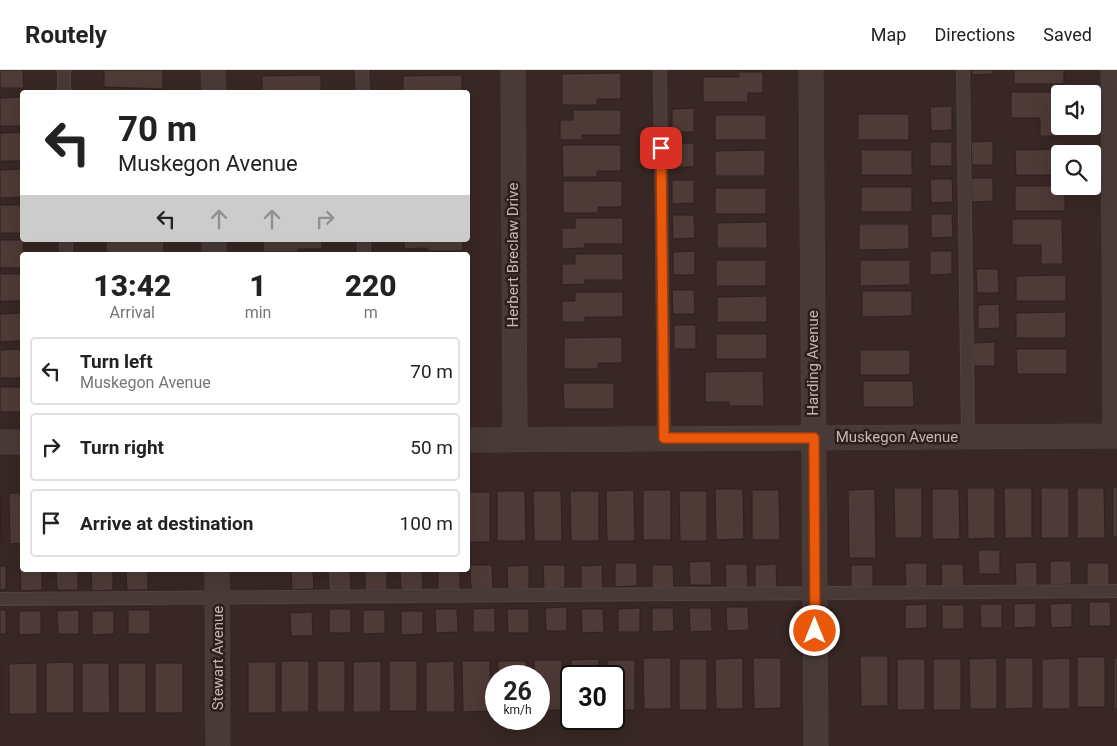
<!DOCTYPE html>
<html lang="en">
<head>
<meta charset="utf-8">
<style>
  :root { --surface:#fff; --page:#f2f2f2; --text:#222; --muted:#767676; --line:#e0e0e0 }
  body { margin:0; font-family:Roboto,sans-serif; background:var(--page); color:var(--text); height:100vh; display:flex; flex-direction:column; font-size:19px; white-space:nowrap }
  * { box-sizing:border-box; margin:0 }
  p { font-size:16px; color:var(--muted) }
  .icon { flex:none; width:28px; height:28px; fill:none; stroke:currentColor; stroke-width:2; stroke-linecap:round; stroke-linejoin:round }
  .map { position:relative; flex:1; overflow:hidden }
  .drawer { position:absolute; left:20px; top:182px; width:450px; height:320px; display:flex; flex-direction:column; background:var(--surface); border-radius:5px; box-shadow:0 5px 20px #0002 }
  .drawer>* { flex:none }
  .hud { position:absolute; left:20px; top:20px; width:450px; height:152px; border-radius:5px; box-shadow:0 5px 20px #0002; background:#fff; color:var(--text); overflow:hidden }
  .controls { position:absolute; left:1051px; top:15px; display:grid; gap:10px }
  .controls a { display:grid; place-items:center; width:50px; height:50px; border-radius:5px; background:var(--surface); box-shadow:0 5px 20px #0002; font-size:25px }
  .speed { position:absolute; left:485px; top:595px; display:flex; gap:10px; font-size:25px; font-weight:700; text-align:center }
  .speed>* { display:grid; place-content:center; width:65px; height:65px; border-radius:50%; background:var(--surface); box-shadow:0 5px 20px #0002; line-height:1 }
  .speed small { font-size:12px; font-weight:400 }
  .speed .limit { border:2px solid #111; border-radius:8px; background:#fff; color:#111 }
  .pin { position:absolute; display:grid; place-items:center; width:42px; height:42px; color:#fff; margin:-21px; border-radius:10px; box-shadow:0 2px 8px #0006 }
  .me { position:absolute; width:55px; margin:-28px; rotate:0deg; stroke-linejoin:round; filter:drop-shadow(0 0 4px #0008) }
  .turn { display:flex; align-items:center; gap:18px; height:105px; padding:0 15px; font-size:22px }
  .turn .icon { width:65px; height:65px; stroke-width:2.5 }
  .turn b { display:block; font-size:35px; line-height:42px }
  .lanes { display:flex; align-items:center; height:48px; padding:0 15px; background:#0003; justify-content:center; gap:25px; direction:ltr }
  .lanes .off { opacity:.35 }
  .eta { display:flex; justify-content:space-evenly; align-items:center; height:85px; text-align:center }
  .eta b { font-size:30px; font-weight:800; line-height:35px }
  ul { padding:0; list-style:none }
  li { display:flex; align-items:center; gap:15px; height:68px; margin:0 10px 8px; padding:0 5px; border:2px solid var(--line); border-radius:5px }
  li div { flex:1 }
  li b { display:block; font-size:19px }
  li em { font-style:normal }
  header { display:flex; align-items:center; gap:30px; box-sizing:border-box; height:70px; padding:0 25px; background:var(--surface); border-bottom:1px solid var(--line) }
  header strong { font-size:24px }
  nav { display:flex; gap:28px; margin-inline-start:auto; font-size:18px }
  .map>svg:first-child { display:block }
</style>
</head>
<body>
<header>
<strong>Routely</strong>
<nav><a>Map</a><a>Directions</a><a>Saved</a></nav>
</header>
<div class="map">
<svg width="1117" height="676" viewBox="0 0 1117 676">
  <rect width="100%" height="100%" fill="#382724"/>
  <!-- building -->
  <path fill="#4e3a36" stroke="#2f211f" d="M0 0H23L24 18H0Z
    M104 0H163V19L104 17Z
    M972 0H993V4L972 5Z
    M1014 0H1064V14H1014Z
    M739 2H763V23H748V32H703V7H739Z
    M621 3V29H597V35H562V4Z
    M321 5V22H262V6Z
    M462 5V22H403V6Z
    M1011 22H1061L1062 66H1040V48H1011Z
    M22 27V56H0V59V28Z
    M952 36V60L931 61 930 37Z
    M694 38V62H672V39Z
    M573 40H621V65H582V70H560V50H573Z
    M858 44H909V70H858Z
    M715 45H766V70H715Z
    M22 62V91H1L0 94V63Z
    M993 71V95H972L971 72Z
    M930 72H952V96H930Z
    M694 73V97H672V74Z
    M562 75H621V101H597V107H563Z
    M1065 79V84H1060V105H1016L1015 80Z
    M765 80V106H715V81Z
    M861 80H912V105H861Z
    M22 99V127L1 128 0 131V100Z
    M971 108H993V131L972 132Z
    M930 109H952L953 132 931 133Z
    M672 110H694V133L672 134Z
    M563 111H622V137H598V143H563Z
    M1015 116H1065V141H1015Z
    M861 117H912V142H861Z
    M715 118H766V144H715Z
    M0 135H22V163H1L0 166Z
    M931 144H952L953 167 931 168Z
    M672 145H694L695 168 673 169Z
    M575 148H623V174H584L585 178 562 179V158H575Z
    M1012 149H1062L1063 194H1041V175H1012Z
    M767 152V178H717V153Z
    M859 154H909V179L859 180Z
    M0 170H24L22 198H0V201Z
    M164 170V185H106V171Z
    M263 170H322V179H298V182H263Z
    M404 170H463V181H427V178L404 179Z
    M695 181V205H673V182Z
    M930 181H952V204L930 205Z
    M575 184H623V210H584L585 214 562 215V194H575Z
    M716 190H766V216H716Z
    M860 190H910V215L860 216Z
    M976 199H998L999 223H977Z
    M0 204H22V231H1L0 236Z
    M1066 205V231H1016V206Z
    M672 220H694L695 244H673Z
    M862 221H912V246L862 247Z
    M575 222H623V247H585V252H562V231H575Z
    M767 226V252H717V227Z
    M999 234 1000 258 978 259V235Z
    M1066 242V268H1016V243Z
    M22 243V271L0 272V275V244Z
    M674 255H696V279H674Z
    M716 264H767V289H716Z
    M622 267V293H598V299H564V268Z
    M995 272V296H974L973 273Z
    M22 279V308H0V311V280Z
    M1016 279H1067V304H1017Z
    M860 280H910V305H860Z
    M763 301 764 336H729V332H705V302Z
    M863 311H913L914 337H863Z
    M563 313H614V339H564Z
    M0 317H22V342H0Z
    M1113 417H1117V467H1113Z
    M894 418H922V468H895Z
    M967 418H995V468L968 469Z
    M1004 418H1032V468H1005Z
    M1041 418H1069V468H1041Z
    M1077 418H1104L1105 468H1077Z
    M715 419H743L744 469 716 470Z
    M875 419 876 488H849L848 420Z
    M932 419H959L960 469H932Z
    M634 420 635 471H607L606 421Z
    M643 420H671V470H643Z
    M752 420H779L780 470H752Z
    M497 421H525L526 471H497Z
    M533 421H561L562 471H534Z
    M570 421H599V471H571Z
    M679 421H707V471H680Z
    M468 422H490V472H468Z
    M9 423H22V473L10 474Z
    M0 424 1 475H0Z
    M978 480H1000V504H979Z
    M711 491 712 515H690L689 492Z
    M1050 491H1071L1072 514 1050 515Z
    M1037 492V516H1016L1015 493Z
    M615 493H637V516L615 517Z
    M905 493H927V517H906Z
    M1087 493H1109V516L1087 517Z
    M725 494H747L748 518H726Z
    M776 494 777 518H755V495Z
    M941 494H963L964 518H942Z
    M470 495H492L493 519H471Z
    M529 495V519H508L507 496Z
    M543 495H565V518L544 519Z
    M602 495 603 519H581V496Z
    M652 495H673L674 518 652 519Z
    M851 495H873V519H851Z
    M0 496H6V519L0 520Z
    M20 497H22V500H42V520L21 521Z
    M56 500H78V520H57Z
    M91 500H113V520L92 521Z
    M126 500H148V520H127Z
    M291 500H313L314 519 292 520Z
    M328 500H350L351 521H329Z
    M365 500H387V521H365Z
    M400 500H422L423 520H401Z
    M438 500H460V520H438Z
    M1089 532H1110L1111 556H1089Z
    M1036 533V557L1014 558V534Z
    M1072 533V557L1051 558 1050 534Z
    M927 534V558L905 559V535Z
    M980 534H1002V558H981Z
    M942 535H964V559H942Z
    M567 537V561H546L545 538Z
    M726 537H748L749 560 727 561Z
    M495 538V562H473V539Z
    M640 538V562H618V539Z
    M652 538H673L674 561 652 562Z
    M689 538H711L712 561 690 562Z
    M329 539H351V563H329Z
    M435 539H457L458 562 436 563Z
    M507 539H529V563H508Z
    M581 539H603L604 562 582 563Z
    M0 540H6V564H0Z
    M79 540V564H58L57 541Z
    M128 540H150V564H128Z
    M363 540H385V563L363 564Z
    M19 541H41V564L19 565Z
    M92 541H114V564L92 565Z
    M401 541H423V564L401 565Z
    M312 542 313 566H291L290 543Z
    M860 586H888V636H861Z
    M1077 587H1105V637H1077Z
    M643 588H671V639H644Z
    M743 588V639H716L715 589Z
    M753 588H781V638L754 639Z
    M997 588V639H970L969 589Z
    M1005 588H1033V638L1005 639Z
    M1070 588V639H1042V589Z
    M1114 588H1117V639H1114Z
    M599 589V606H571V640V590Z
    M679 589H707V640H679Z
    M897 589H925V640H897Z
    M933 589H961V640H933Z
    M534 590H562V640H539V606H534Z
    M607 590H635V640H614V606H607Z
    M281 591H309V642H281Z
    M317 591H345V642H317Z
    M381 591V642H353V592Z
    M389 591H417V641H389Z
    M454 591 455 642H426V592Z
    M462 591H490L491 641 463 642Z
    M498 591H526V606H498Z
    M74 592V643H46V593Z
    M248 592H276V643H248Z
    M0 593H1V643L0 644Z
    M37 593V644H9V594Z
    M82 593H109L110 643H82Z
    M118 593H146V643H118Z
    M155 593H183V643H155Z"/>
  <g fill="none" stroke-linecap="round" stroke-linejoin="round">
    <defs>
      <path id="service" d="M64 0V22
        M362 0 363 22
        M660 0 664 368
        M963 0 968 366
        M66 170V185
        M364 170V185
        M0 529 1117 521"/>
      <path id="minor" d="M213 0 214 22
        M513 0 515 369
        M811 0 816 676
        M1113 0 1115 366
        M214 170V185
        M468 370 1117 366
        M0 372H22
        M217 500 218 676"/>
    </defs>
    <!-- service casing -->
    <use href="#service" stroke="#514341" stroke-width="14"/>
    <!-- minor casing -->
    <use href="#minor" stroke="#514341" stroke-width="25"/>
    <!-- service -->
    <use href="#service" stroke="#483a37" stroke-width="12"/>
    <!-- minor -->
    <use href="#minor" stroke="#483a37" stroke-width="24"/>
  </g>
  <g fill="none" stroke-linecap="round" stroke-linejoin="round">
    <defs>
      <path id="route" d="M661 78 664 368H814L815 561"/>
    </defs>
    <!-- route casing -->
    <use href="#route" stroke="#983908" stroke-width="12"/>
    <!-- route -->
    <use href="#route" stroke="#ea580c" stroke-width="9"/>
  </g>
  <g text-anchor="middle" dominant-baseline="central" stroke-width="5" stroke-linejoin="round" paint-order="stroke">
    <!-- street labels -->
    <g font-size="15" fill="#c4b6b2" stroke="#2d1f1d">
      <text transform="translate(513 185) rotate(-90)">Herbert Breclaw Drive</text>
      <text transform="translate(813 293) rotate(-90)">Harding Avenue</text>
      <text x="897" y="367">Muskegon Avenue</text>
      <text transform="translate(218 588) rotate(-90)">Stewart Avenue</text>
    </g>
  </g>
</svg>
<div class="controls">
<a><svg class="icon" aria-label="sound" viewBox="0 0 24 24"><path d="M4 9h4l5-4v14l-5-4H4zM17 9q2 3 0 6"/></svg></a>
<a><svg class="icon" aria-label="search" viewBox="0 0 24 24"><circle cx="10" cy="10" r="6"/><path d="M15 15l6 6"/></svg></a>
</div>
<div class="speed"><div>26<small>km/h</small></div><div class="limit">30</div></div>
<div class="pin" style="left:661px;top:78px;background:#d93025"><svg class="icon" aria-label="arrive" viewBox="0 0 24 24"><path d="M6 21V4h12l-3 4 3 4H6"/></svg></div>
<svg class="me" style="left:815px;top:561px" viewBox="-20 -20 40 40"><circle r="17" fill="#ea580c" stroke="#fff" stroke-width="3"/><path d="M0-11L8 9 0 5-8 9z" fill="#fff"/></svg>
<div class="hud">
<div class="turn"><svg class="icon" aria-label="left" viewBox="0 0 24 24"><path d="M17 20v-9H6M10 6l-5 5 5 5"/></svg><div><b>70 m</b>Muskegon Avenue</div></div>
<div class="lanes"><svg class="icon" aria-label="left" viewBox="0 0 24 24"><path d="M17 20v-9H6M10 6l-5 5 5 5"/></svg><svg class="icon off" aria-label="ahead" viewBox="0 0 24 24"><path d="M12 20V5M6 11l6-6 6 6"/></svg><svg class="icon off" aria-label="ahead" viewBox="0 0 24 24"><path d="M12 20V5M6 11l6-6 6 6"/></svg><svg class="icon off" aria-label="right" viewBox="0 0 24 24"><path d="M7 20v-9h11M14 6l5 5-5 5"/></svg></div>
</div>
<section class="drawer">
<div class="eta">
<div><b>13:42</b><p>Arrival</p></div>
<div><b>1</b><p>min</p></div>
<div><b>220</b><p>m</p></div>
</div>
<ul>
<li><svg class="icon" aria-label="left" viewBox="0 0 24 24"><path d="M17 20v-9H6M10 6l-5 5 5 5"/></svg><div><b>Turn left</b><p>Muskegon Avenue</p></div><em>70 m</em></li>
<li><svg class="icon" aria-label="right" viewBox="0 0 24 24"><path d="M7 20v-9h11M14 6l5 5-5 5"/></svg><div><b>Turn right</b></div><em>50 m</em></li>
<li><svg class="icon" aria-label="arrive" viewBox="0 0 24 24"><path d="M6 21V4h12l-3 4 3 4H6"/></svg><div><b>Arrive at destination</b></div><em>100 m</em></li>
</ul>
</section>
</div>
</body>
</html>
